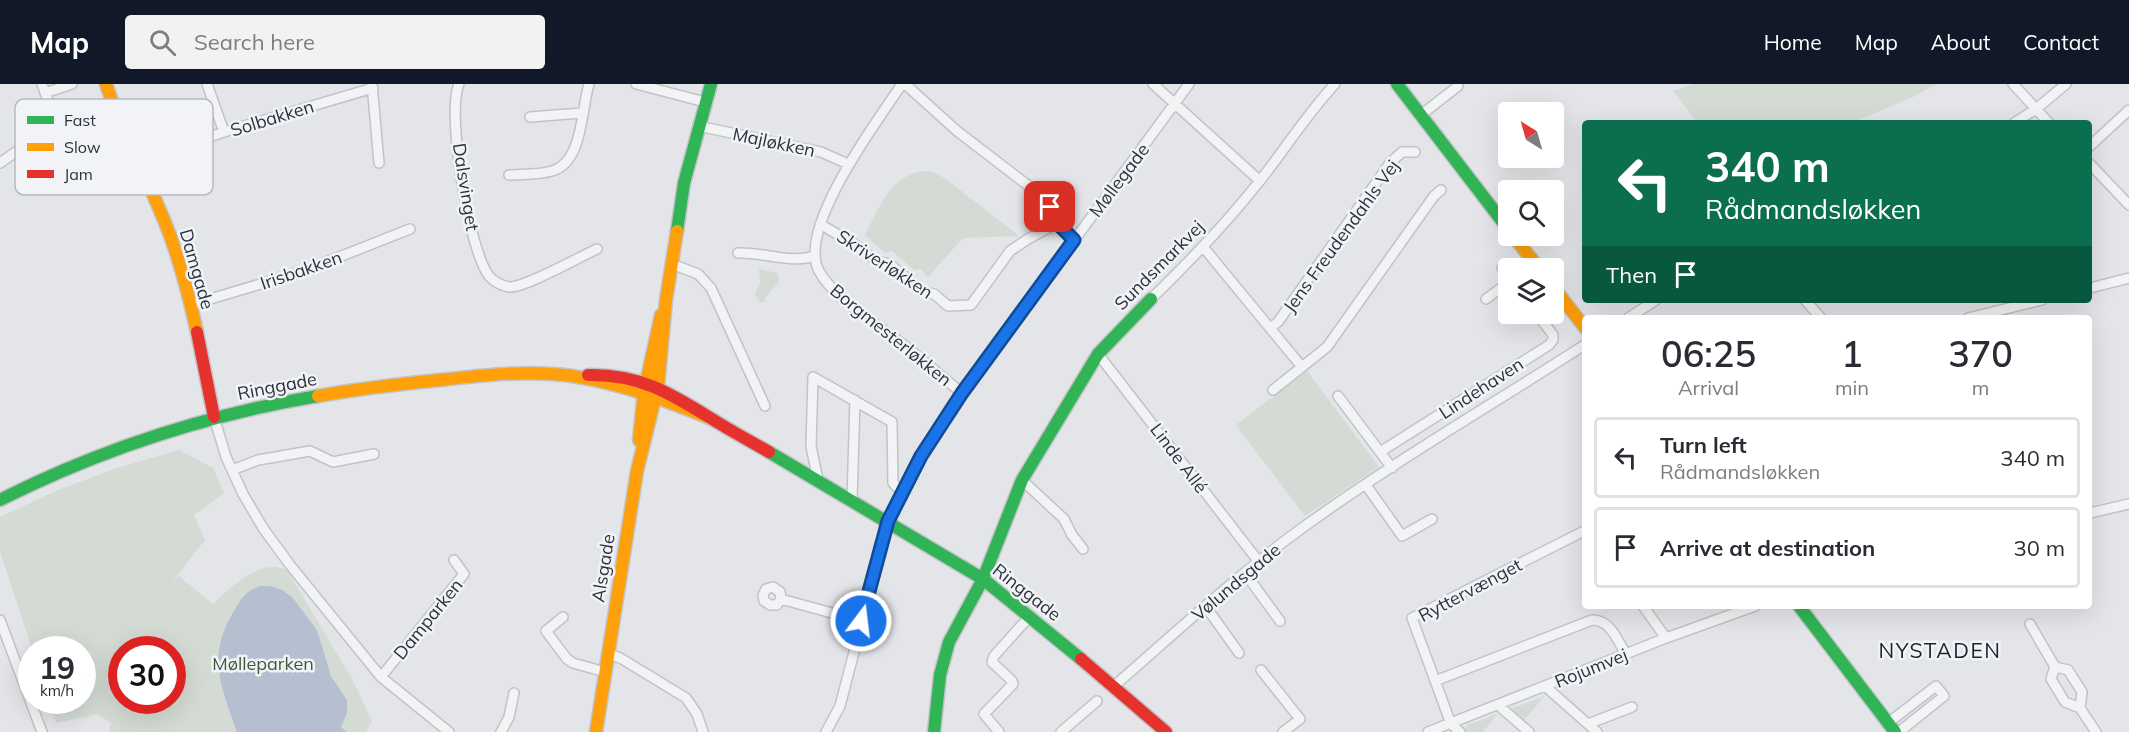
<!DOCTYPE html>
<html lang="en">
<head>
<meta charset="utf-8">
<style>
  :root { --surface:#fff; --page:#f2f2f3; --text:#2b2b33; --muted:#7c7c81; --line:#e1e1e2; --accent:#111827 }
  body { margin:0; font-family:Mulish,sans-serif; background:var(--page); color:var(--text); height:100vh; display:flex; flex-direction:column; font-size:22px; white-space:nowrap }
  * { box-sizing:border-box; margin:0 }
  p { font-size:20px; color:var(--muted) }
  .icon { flex:none; width:33px; height:33px; fill:none; stroke:currentColor; stroke-width:2; stroke-linecap:round; stroke-linejoin:round }
  .map { position:relative; flex:1; overflow:hidden }
  .panel { position:absolute; left:1582px; top:231px; width:510px; height:294px; display:flex; flex-direction:column; background:var(--surface); border-radius:6px; box-shadow:0 6px 24px #0002 }
  .panel>* { flex:none }
  .hud { position:absolute; left:1582px; top:36px; width:510px; height:183px; border-radius:6px; box-shadow:0 6px 24px #0002; background:#0b6e4f; color:#fff; overflow:hidden }
  .needle { width:39px; rotate:323deg }
  .buttons { position:absolute; left:1498px; top:18px; display:grid; gap:12px }
  .buttons a { display:grid; place-items:center; width:66px; height:66px; border-radius:6px; background:var(--surface); box-shadow:0 6px 24px #0002; font-size:30px }
  .speed { position:absolute; left:18px; top:552px; display:flex; gap:12px; font-size:30px; font-weight:700; text-align:center }
  .speed>* { display:grid; place-content:center; width:78px; height:78px; border-radius:50%; background:var(--surface); box-shadow:0 6px 24px #0002; line-height:1 }
  .speed small { font-size:15px; font-weight:400 }
  .speed .limit { border:9px solid #d22; background:#fff; color:#111 }
  .pin { position:absolute; display:grid; place-items:center; width:51px; height:51px; color:#fff; margin:-26px; border-radius:12px; box-shadow:0 3px 9px #0006 }
  .me { position:absolute; width:66px; margin:-33px; rotate:15deg; stroke-linejoin:round; filter:drop-shadow(0 0 4px #0008) }
  .turn { display:flex; align-items:center; gap:21px; height:126px; padding:0 24px; font-size:27px }
  .turn .icon { width:78px; height:78px; stroke-width:2.5 }
  .turn b { display:block; font-size:42px; line-height:51px }
  .then { display:flex; align-items:center; height:57px; padding:0 24px; background:#0003; gap:12px; font-size:22px }
  .eta { display:flex; justify-content:space-evenly; align-items:center; height:102px; text-align:center }
  .eta b { font-size:36px; font-weight:600; line-height:42px }
  ul { padding:0; list-style:none }
  li { display:flex; align-items:center; gap:18px; height:81px; margin:0 12px 9px; padding:0 12px; border:3px solid var(--line); border-radius:6px }
  li div { flex:1 }
  li b { display:block; font-size:22px }
  li em { font-style:normal }
  header { display:flex; align-items:center; gap:36px; box-sizing:border-box; height:84px; padding:0 30px; background:var(--accent); color:#fff }
  header strong { font-size:28px }
  nav { display:flex; gap:33px; margin-inline-start:auto; font-size:21px }
  .search { width:420px; height:54px; background:var(--page); display:flex; align-items:center; gap:15px; box-sizing:border-box; padding:0 21px; border-radius:6px; color:var(--muted); font-size:22px }
  .map>svg:first-child { display:block }
</style>
</head>
<body>
<header>
<strong>Map</strong>
<div class="search"><svg class="icon" aria-label="search" viewBox="0 0 24 24"><circle cx="10" cy="10" r="6"/><path d="M15 15l6 6"/></svg>Search here</div>
<nav><a>Home</a><a>Map</a><a>About</a><a>Contact</a></nav>
</header>
<div class="map">
<svg width="2129" height="648" viewBox="0 0 2129 648">
  <rect width="100%" height="100%" fill="#e3e5e8"/>
  <!-- green -->
  <path fill="#d3dbd4" fill-rule="evenodd" d="M1693 0H1936L1913 13 1851 39H1698L1673 7Z
    M926 87 933 88 946 95 1019 152 963 154 928 193 921 185 914 186 892 167 885 169 865 151C879 124 891 89 926 87Z
    M759 185 778 189 779 198 764 215 765 217 760 219 755 209 760 199Z
    M1307 287 1379 383 1305 432 1236 341Z
    M179 366 213 384 224 409 194 431 205 456 172 498 179 492 213 520C233 502 258 474 287 486L352 595 372 637 366 648H109L111 639 97 630 56 639 49 617 82 616V566L32 565 0 467V433L58 406 117 384ZM122 566H172V616H122Z
    M1545 612 1522 638 1512 628 1513 624Z
    M1497 630 1483 648H1465L1467 641Z"/>
  <!-- water -->
  <path fill="#b5bfd0" d="M260 502H270L282 506 292 513 317 546 331 592 347 616V629L341 643 347 648H237C221 602 206 573 234 527 243 513 243 509 260 502Z"/>
  <g fill="none" stroke-linecap="round" stroke-linejoin="round">
    <defs>
      <path id="street" d="M42 0 56 39 78 65
        M207 0 224 48
        M372 0 379 79
        M459 0C446 29 469 166 489 192 493 197 502 202 509 203 525 204 579 173 597 165
        M636 0 705 18
        M902 0C878 36 796 145 819 187 834 215 880 242 905 262 925 277 943 294 962 309
        M905 0 957 47 1034 106 1050 123 1057 139 1074 156
        M1153 0 1260 97
        M2013 0 2049 39
        M45 9 72 0
        M1421 31 1458 2
        M530 33 582 29
        M2014 39 2036 25 2066 0
        M698 42 821 68 848 80
        M2090 62 2129 26
        M137 77 224 48 373 4
        M0 79 56 39
        M2090 80 2129 121
        M509 91C523 90 538 91 552 87 583 78 581 27 589 0
        M820 140 857 162 876 177 890 180 921 207 934 210 948 222 971 221 1010 167 1028 155 1057 139
        M1204 164 1302 283
        M738 169C763 168 792 180 814 172
        M672 180 698 190 711 204 765 322
        M1502 184 1509 192
        M2090 204 2129 194
        M1151 215C1189 178 1225 141 1258 99 1284 67 1306 31 1335 0
        M1486 215 1509 198
        M1805 216 1821 234
        M190 221 301 188 410 145
        M1628 234 1656 216
        M1968 234 2042 216
        M1270 244 1278 238 1390 79 1402 68H1415
        M1098 270 1259 478
        M1273 306 1327 263 1434 112 1441 106
        M1338 312 1392 384
        M214 333 226 373 243 410 263 444 290 481 381 593 449 648
        M1380 368 1549 261 1553 256V251L1537 230
        M232 386 258 376 310 367 333 378 374 370
        M818 396 811 362 813 293 892 338 893 399 902 408
        M1022 396 1064 435 1072 451 1083 465
        M1366 401 1402 452 1432 435
        M852 416 855 316
        M2090 429 2129 420
        M1245 489 1280 537
        M781 515 777 521H770L764 517 763 511 766 505 773 503 780 508 781 515 861 537
        M1643 522 1666 554
        M1206 523 1239 569
        M563 533 546 547 567 575 573 579 605 588
        M0 536 42 648
        M2030 540 2055 583 2051 595 2065 618 2080 624 2096 648
        M608 569 622 575 686 614 697 630 703 648
        M2055 583 2068 586 2082 608 2080 624
        M1261 586 1300 635 1283 648
        M381 593 464 490 454 476
        M1435 597 1592 536C1611 536 1617 556 1626 570
        M1113 603C1174 550 1234 494 1298 447 1390 380 1490 322 1586 260
        M1546 603 1597 648
        M1498 621 1529 648
        M1888 639 1936 602 1944 612 1899 648
        M1588 640 1632 623
        M501 648 509 633 514 609
        M826 648 840 622 888 437 921 372 962 309 1189 0
        M999 648 984 630 1013 600 1012 597 992 578 994 572 1030 532
        M1061 648 1097 617
        M1428 648 1666 554 1755 522
        M1460 648 1451 640 1412 534 1586 446"/>
      <path id="fast" d="M1397 0 1509 146
        M677 147 684 99 711 0
        M769 368 983 495 1081 575
        M0 416C101 365 206 331 318 312
        M1799 522 1895 648
        M934 648 940 591 949 558 983 495 1022 396 1098 270 1151 215"/>
      <path id="slow" d="M106 0C122 49 147 93 166 141 180 176 189 212 197 248
        M1513 152 1539 184
        M1554 204 1586 245
        M318 312C358 305 399 300 440 296 484 291 528 286 572 292 621 299 667 317 712 335
        M639 356 644 308 661 231
        M596 648 637 387 658 302 666 216 677 147"/>
      <path id="jam" d="M197 248 214 333
        M588 291C640 290 670 309 712 335 731 347 750 357 769 368
        M1081 575 1166 648"/>
    </defs>
    <!-- street casing -->
    <use href="#street" stroke="#c2c3c6" stroke-width="12"/>
    <!-- fast casing -->
    <use href="#fast" stroke="#c2c3c6" stroke-width="15"/>
    <!-- slow casing -->
    <use href="#slow" stroke="#c2c3c6" stroke-width="15"/>
    <!-- jam casing -->
    <use href="#jam" stroke="#c2c3c6" stroke-width="15"/>
    <!-- street -->
    <use href="#street" stroke="#f2f3f4" stroke-width="9"/>
    <!-- fast -->
    <use href="#fast" stroke="#30b455" stroke-width="12"/>
    <!-- slow -->
    <use href="#slow" stroke="#ff9f0a" stroke-width="12"/>
    <!-- jam -->
    <use href="#jam" stroke="#e5322d" stroke-width="12"/>
  </g>
  <g fill="none" stroke-linecap="round" stroke-linejoin="round">
    <defs>
      <path id="route" d="M861 537 888 437 921 372 962 309 1074 156 1057 139 1050 123"/>
    </defs>
    <!-- route casing -->
    <use href="#route" stroke="#114b97" stroke-width="15"/>
    <!-- route -->
    <use href="#route" stroke="#1a73e8" stroke-width="10"/>
  </g>
  <g text-anchor="middle" dominant-baseline="central" stroke-width="5" stroke-linejoin="round" paint-order="stroke">
    <!-- street labels -->
    <g font-size="18" fill="#2c313f" stroke="#f1f3f6">
      <text transform="translate(272 34) rotate(-17)">Solbakken</text>
      <text transform="translate(774 58) rotate(12)">Majløkken</text>
      <text transform="translate(1119 96) rotate(-53)">Møllegade</text>
      <text transform="translate(466 103) rotate(81)">Dalsvinget</text>
      <text transform="translate(1341 152) rotate(-54)">Jens Freudendahls Vej</text>
      <text transform="translate(885 180) rotate(33)">Skriverløkken</text>
      <text transform="translate(1159 181) rotate(-45)">Sundsmarkvej</text>
      <text transform="translate(197 185) rotate(74)">Damgade</text>
      <text transform="translate(301 186) rotate(-19)">Irisbakken</text>
      <text transform="translate(891 251) rotate(39)">Borgmesterløkken</text>
      <text transform="translate(277 302) rotate(-11)">Ringgade</text>
      <text transform="translate(1481 304) rotate(-33)">Lindehaven</text>
      <text transform="translate(1179 374) rotate(53)">Linde Allé</text>
      <text transform="translate(603 484) rotate(-81)">Alsgade</text>
      <text transform="translate(1236 498) rotate(-40)">Vølundsgade</text>
      <text transform="translate(1470 506) rotate(-28)">Ryttervænget</text>
      <text transform="translate(1027 508) rotate(38)">Ringgade</text>
      <text transform="translate(428 535) rotate(-51)">Damparken</text>
      <text transform="translate(1591 584) rotate(-22)">Rojumvej</text>
    </g>
    <!-- park labels -->
    <g font-size="18" fill="#3d593b" stroke="#f1f3f6">
      <text x="263" y="579">Mølleparken</text>
    </g>
    <!-- quarter labels -->
    <g font-size="21" letter-spacing="1.5" fill="#1e2230" stroke="#f1f3f6">
      <text x="1940" y="566">NYSTADEN</text>
    </g>
  </g>
  <!-- legend -->
  <rect x="15" y="15" width="198" height="96" rx="9" fill="#f1f3f6" stroke="#b6b9bf" stroke-width="1.5"/>
  <rect x="27" y="32" width="27" height="8" fill="#30b455"/>
  <rect x="27" y="59" width="27" height="8" fill="#ff9f0a"/>
  <rect x="27" y="86" width="27" height="8" fill="#e5322d"/>
  <g font-size="16" fill="#2c313f">
    <text x="64" y="42">Fast</text>
    <text x="64" y="69">Slow</text>
    <text x="64" y="96">Jam</text>
  </g>
</svg>
<div class="buttons">
<a><svg class="needle" viewBox="-14 -14 28 28"><path d="M0-13l5 13h-10z" fill="#e53935"/><path d="M0 13l5-13h-10z" fill="#7c7c81"/></svg></a>
<a><svg class="icon" aria-label="search" viewBox="0 0 24 24"><circle cx="10" cy="10" r="6"/><path d="M15 15l6 6"/></svg></a>
<a><svg class="icon" aria-label="layers" viewBox="0 0 24 24"><path d="M12 4l9 5-9 5-9-5zM3 14l9 5 9-5"/></svg></a>
</div>
<div class="speed"><div>19<small>km/h</small></div><div class="limit">30</div></div>
<div class="pin" style="left:1050px;top:123px;background:#d93025"><svg class="icon" aria-label="arrive" viewBox="0 0 24 24"><path d="M6 21V4h12l-3 4 3 4H6"/></svg></div>
<svg class="me" style="left:861px;top:537px" viewBox="-20 -20 40 40"><circle r="17" fill="#1a73e8" stroke="#fff" stroke-width="3"/><path d="M0-11L8 9 0 5-8 9z" fill="#fff"/></svg>
<div class="hud">
<div class="turn"><svg class="icon" aria-label="left" viewBox="0 0 24 24"><path d="M17 20v-9H6M10 6l-5 5 5 5"/></svg><div><b>340 m</b>Rådmandsløkken</div></div>
<div class="then">Then<svg class="icon" aria-label="arrive" viewBox="0 0 24 24"><path d="M6 21V4h12l-3 4 3 4H6"/></svg></div>
</div>
<section class="panel">
<div class="eta">
<div><b>06:25</b><p>Arrival</p></div>
<div><b>1</b><p>min</p></div>
<div><b>370</b><p>m</p></div>
</div>
<ul>
<li><svg class="icon" aria-label="left" viewBox="0 0 24 24"><path d="M17 20v-9H6M10 6l-5 5 5 5"/></svg><div><b>Turn left</b><p>Rådmandsløkken</p></div><em>340 m</em></li>
<li><svg class="icon" aria-label="arrive" viewBox="0 0 24 24"><path d="M6 21V4h12l-3 4 3 4H6"/></svg><div><b>Arrive at destination</b></div><em>30 m</em></li>
</ul>
</section>
</div>
</body>
</html>
